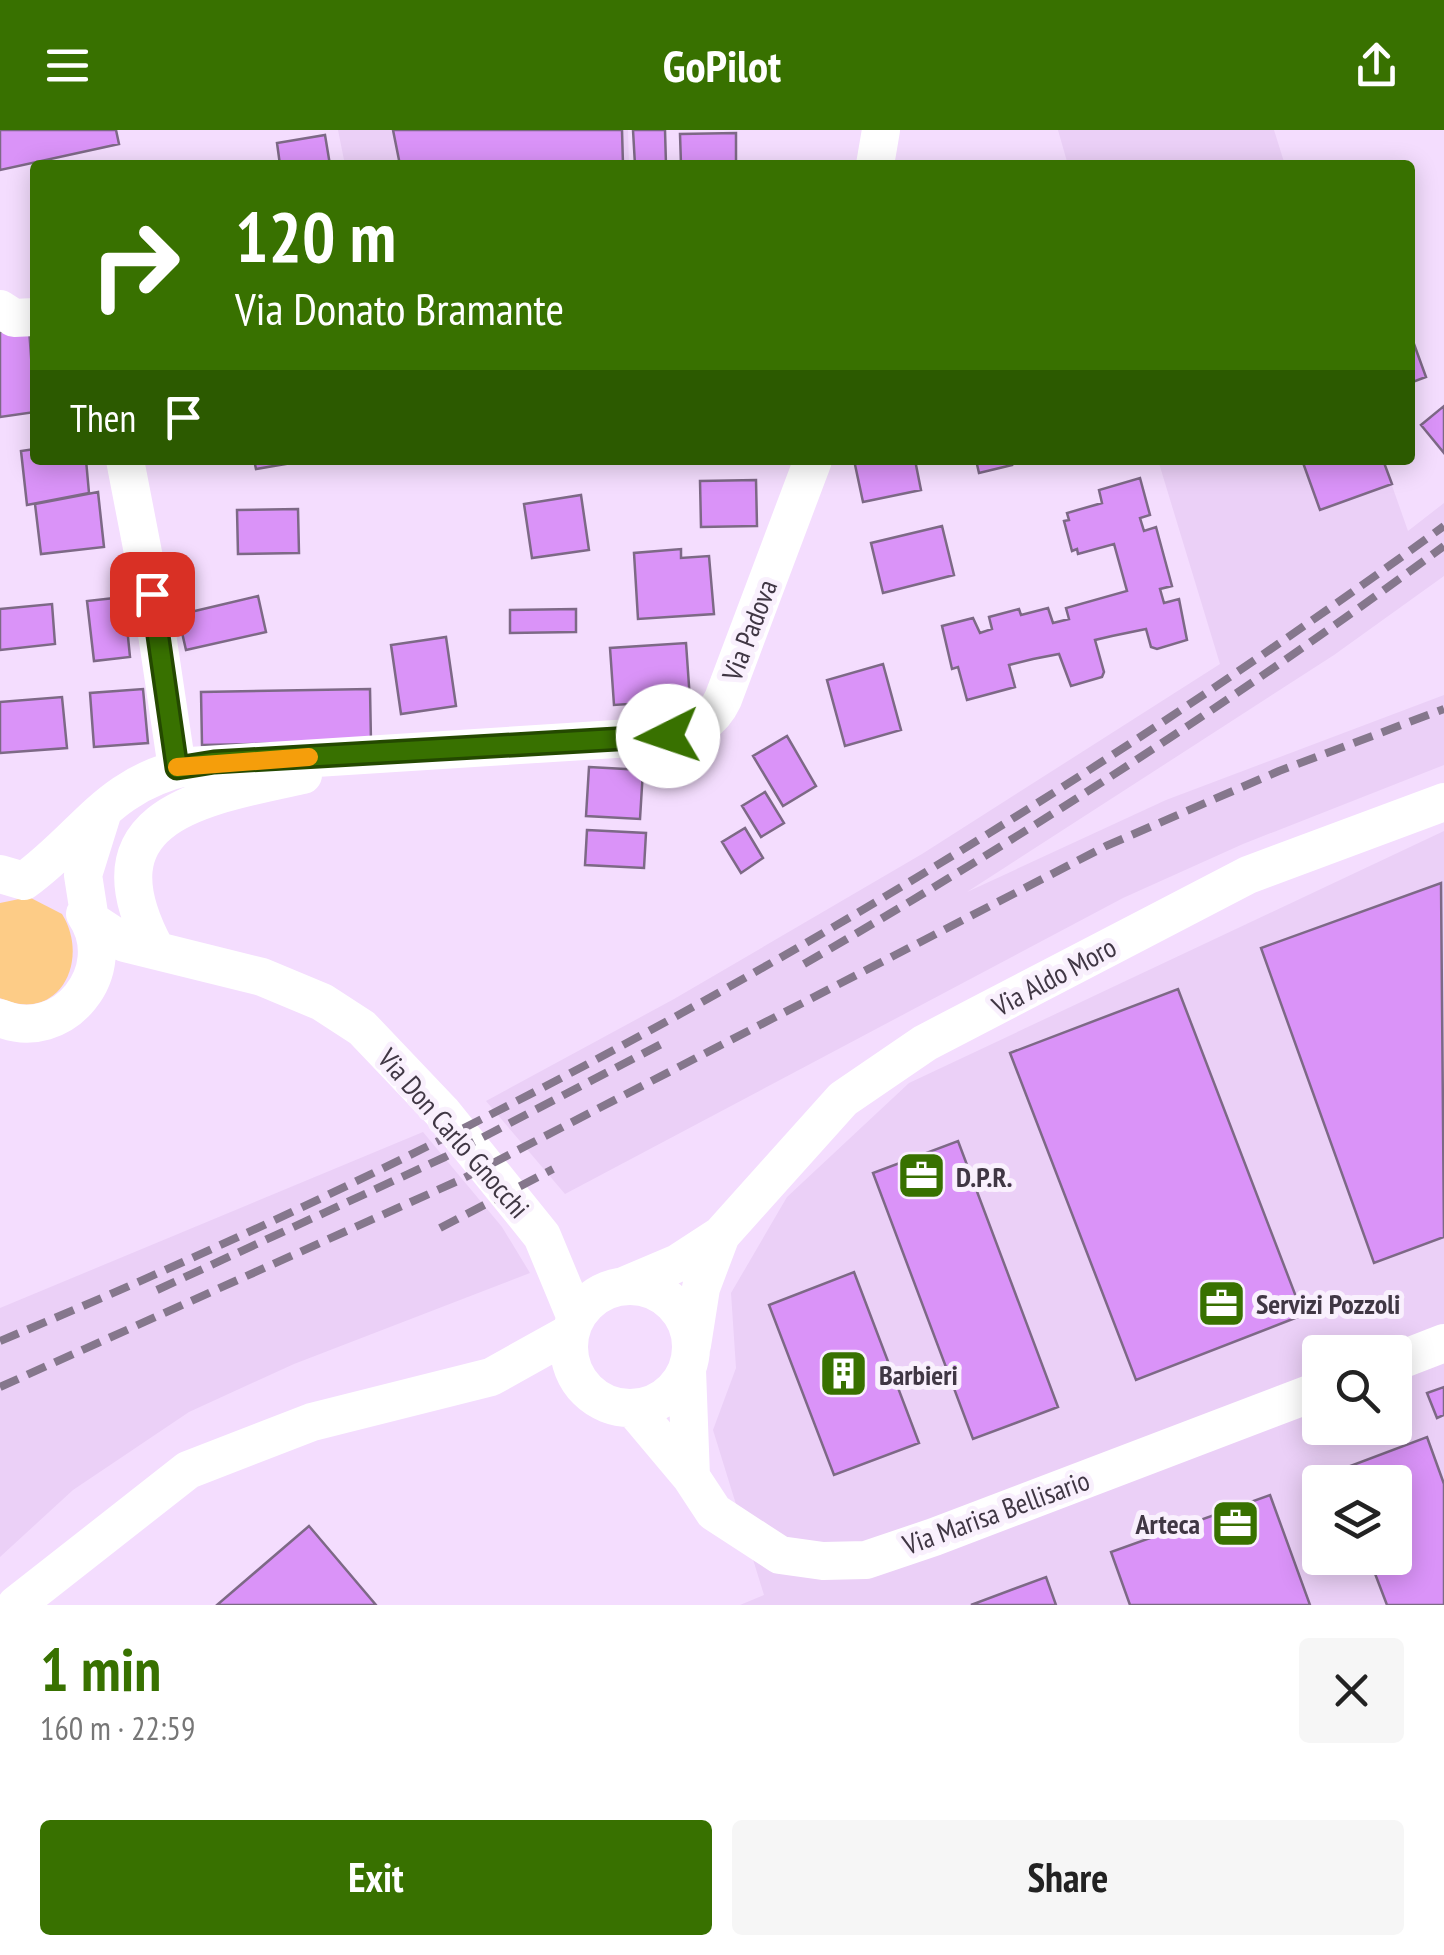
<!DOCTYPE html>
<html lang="en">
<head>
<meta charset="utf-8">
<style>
  :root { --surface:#fff; --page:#f6f6f6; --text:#222; --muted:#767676; --accent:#387100 }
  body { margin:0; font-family:"PT Sans Narrow",sans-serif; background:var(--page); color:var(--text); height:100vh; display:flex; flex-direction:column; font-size:38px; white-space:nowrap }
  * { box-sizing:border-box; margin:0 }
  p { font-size:32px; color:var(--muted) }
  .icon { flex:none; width:55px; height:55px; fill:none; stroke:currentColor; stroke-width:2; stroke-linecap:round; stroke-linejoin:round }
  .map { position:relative; height:1475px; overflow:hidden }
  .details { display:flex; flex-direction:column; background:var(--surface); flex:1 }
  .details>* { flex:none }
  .banner { position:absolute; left:30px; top:30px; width:1385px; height:305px; border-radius:10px; box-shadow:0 5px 25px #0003; background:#387100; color:#fff; overflow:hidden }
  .controls { position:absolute; left:1302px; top:1205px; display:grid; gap:20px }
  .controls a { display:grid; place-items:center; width:110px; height:110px; border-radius:10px; background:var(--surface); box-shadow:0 5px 25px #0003; font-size:50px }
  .pin { position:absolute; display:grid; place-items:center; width:85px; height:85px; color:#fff; margin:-42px; border-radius:20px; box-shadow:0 5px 15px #0006 }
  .me { position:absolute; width:110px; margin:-55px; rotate:266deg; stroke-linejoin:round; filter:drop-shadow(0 0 8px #0008) }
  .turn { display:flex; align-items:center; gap:35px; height:210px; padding:0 40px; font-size:45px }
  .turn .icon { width:130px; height:130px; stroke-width:2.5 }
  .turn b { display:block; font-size:70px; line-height:85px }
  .then { display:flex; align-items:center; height:95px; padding:0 40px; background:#0003; gap:20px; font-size:38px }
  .round { display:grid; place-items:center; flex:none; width:105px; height:105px; border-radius:10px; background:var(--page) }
  .overview { display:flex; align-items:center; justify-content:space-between; height:170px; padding:0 40px }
  h1 { font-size:60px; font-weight:600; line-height:75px; color:var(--accent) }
  .primary-button { display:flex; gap:20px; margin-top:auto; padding:20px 40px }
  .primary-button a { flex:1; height:115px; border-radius:10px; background:var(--accent); color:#fff; font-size:40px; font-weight:600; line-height:115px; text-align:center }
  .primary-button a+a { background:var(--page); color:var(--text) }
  header { display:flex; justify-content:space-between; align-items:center; height:130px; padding:0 40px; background:var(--accent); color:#fff; font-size:45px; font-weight:600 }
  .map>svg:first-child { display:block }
</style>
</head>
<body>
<header><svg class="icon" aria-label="menu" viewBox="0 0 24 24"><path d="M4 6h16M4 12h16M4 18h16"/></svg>GoPilot<svg class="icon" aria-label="share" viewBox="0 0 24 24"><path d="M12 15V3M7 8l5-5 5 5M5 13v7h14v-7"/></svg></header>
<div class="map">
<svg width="1444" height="1475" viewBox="0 0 1444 1475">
  <rect width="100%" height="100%" fill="#f4ddfe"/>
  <!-- built -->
  <path fill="#ebd0f7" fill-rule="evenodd" d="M338 0H628L629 35H345Z
    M1058 0H1274L1285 35H1068Z
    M1158 330H1383L1408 401 1444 373V446L1334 525 967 762 1166 670 1444 565V635L1243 714 1123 768 565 1064 486 971 674 869 922 724 1220 534Z
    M1444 701V1475H740L764 1465 713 1300 736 1238 731 1163 787 1067 909 953ZM1320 1222H1395V1298H1320ZM1320 1352H1395V1428H1320Z
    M423 1002 502 1097 530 1143 294 1234 189 1282 73 1360 0 1427V1178Z"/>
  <!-- green -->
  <path fill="#fdcc87" d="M29 767 62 784C91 831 58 895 0 868V773Z"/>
  <!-- building -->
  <path fill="#da93f8" stroke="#7d6986" stroke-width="2.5" d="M0 0H116L119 14 0 40Z
    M393 0H622L623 35H400Z
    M633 0H665L666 35H635Z
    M736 3V35H681L680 4Z
    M325 5 330 35H280L277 13Z
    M29 198 35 282 0 287V202Z
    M1410 203 1426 247 1410 253Z
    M1444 276V323L1421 295Z
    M35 319V330H86L89 363 27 375 21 321Z
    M254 330H309L256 339Z
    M854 330H915L921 360 863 372Z
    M976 330H1011L1012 335 979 343Z
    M1302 330H1383L1392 354 1320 380Z
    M1140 348 1150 385 1140 388 1144 401 1156 397 1172 456 1160 459 1164 473 1179 469 1187 510 1157 519 1151 517 1146 499 1112 506 1095 510 1104 542 1102 547 1071 556 1059 524 1033 529 1009 535 1015 557 967 570 958 537 952 539 942 496 973 488 980 503 992 499 989 487 1019 479 1021 485 1048 478 1053 493 1069 489 1066 478 1127 461 1114 414 1078 424 1077 419 1072 421 1064 391 1069 390 1067 383 1102 373 1099 360Z
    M756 350 757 396 701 397 700 351Z
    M98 362 104 417 41 424 35 374Z
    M581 365 589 420 532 428 524 374Z
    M298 379 299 423 238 424 237 380Z
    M942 396 954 445 883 463 871 413Z
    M681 419V428L709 426 714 484 638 489 634 423Z
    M258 466 266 502 186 520 178 485Z
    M124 467 130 527 94 531 87 471Z
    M52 474 55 514 0 520V479Z
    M576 479V502L510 503V480Z
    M446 507 456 576 401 584 391 515Z
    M686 513 690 570 614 575 610 518Z
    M883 534 901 600 845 616 827 550Z
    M143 559 148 613 94 617 90 563Z
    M370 559 371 612 202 615 201 562Z
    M62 567 67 618 0 623V572Z
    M787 606 816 656 783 676 753 626Z
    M589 637 643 640 640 689 586 686Z
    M765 662 784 693 761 707 742 676Z
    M745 698 763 728 741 743 722 712Z
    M587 700 646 703 644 738 585 735Z
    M1441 753 1444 1107 1374 1133 1261 818Z
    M1178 859 1303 1185 1136 1250 1010 923Z
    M958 1011 1058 1277 973 1309 873 1043Z
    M854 1142 919 1313 834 1345 769 1175Z
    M1444 1257V1285L1437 1288 1427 1263Z
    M1427 1307 1444 1354V1475H1387L1369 1428H1395V1352H1341L1337 1341Z
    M1270 1365 1310 1475H1130L1111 1422Z
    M309 1396 376 1475H217Z
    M1046 1447 1056 1475H971Z"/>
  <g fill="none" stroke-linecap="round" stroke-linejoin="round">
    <!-- minor -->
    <path stroke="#fff" stroke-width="38" d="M875 35 881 0
      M0 179 14 188 35 187
      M125 330 151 464 177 638
      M103 681 83 745 90 790 125 813 262 847 322 872 362 898 442 982 542 1106 576 1188
      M0 744 24 751C87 705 107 654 190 636L663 606C690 604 711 595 723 569L813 330
      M155 818C84 685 201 667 303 645
      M0 888C63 915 123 840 85 784
      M626 1155 678 1133 721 1105 843 969 925 913 1248 745 1444 672
      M569 1217a61 61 0 1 1 122 0a61 61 0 1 1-122 0Z
      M692 1215 701 1158 721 1105
      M1395 1232 1444 1213
      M687 1240 691 1347
      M633 1278 691 1347 714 1382 780 1425 823 1431 866 1430 934 1407 1320 1260
      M16 1475 188 1340 312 1292 491 1247 570 1203"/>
    <!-- rail -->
    <path stroke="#85778c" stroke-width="8" stroke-dasharray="20 10" stroke-linecap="butt" d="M804 834C1025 706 1239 568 1444 416
      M440 1098 553 1039
      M157 1160 445 1027 669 910
      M0 1211C514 998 995 725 1444 396
      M0 1257 462 1049 1106 716 1279 641 1444 579"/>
  </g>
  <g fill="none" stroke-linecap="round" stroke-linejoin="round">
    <defs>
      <path id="route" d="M152 464 177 638 214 632 668 606"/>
    </defs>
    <!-- route casing -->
    <use href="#route" stroke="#244900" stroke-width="25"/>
    <!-- route -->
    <use href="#route" stroke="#387100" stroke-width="18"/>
    <!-- slow -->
    <path stroke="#f59e0b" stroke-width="18" d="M177 637 309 627"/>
  </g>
  <!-- icons -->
  <defs>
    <symbol id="office-square" viewBox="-11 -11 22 22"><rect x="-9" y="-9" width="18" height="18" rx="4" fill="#387100" stroke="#f9f0fd"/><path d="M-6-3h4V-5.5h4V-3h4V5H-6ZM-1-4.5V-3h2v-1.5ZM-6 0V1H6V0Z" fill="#fff"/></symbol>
    <symbol id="building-square" viewBox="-11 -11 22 22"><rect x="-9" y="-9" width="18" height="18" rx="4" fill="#387100" stroke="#f9f0fd"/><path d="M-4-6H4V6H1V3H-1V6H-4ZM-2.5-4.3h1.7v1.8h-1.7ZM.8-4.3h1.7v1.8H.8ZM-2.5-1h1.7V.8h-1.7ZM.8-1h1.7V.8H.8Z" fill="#fff"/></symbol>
  </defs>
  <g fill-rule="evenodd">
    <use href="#office-square" x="894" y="1018" width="55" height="55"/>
    <use href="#office-square" x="1194" y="1146" width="55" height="55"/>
    <use href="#building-square" x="816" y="1216" width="55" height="55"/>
    <use href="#office-square" x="1208" y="1366" width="55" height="55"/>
  </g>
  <g text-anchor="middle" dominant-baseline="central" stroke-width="10" stroke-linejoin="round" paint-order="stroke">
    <!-- street labels -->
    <g font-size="28" fill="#403744" stroke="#f9f0fd">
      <text transform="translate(749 500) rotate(-69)">Via Padova</text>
      <text transform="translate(1054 846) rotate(-28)">Via Aldo Moro</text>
      <text transform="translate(454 1003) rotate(49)">Via Don Carlo Gnocchi</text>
      <text transform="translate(996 1382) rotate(-20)">Via Marisa Bellisario</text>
    </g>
    <!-- poi labels -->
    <g font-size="28" font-weight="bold" fill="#403744" stroke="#f9f0fd" text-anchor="start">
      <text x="956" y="1046">D.P.R.</text>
      <text x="1256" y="1173">Servizi Pozzoli</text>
      <text x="879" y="1244">Barbieri</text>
      <text x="1200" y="1393" text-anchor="end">Arteca</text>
    </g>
  </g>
</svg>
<div class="controls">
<a><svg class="icon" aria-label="search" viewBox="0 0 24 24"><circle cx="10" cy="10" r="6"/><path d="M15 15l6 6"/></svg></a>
<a><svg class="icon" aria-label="layers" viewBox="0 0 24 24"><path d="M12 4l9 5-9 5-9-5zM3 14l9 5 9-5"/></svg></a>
</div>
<div class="pin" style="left:152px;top:464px;background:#d93025"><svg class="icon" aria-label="arrive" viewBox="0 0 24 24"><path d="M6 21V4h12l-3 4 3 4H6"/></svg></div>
<svg class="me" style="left:668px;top:606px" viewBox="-20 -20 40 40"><circle r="19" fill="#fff"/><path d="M0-13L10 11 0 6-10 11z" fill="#387100"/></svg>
<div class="banner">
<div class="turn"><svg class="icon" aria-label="right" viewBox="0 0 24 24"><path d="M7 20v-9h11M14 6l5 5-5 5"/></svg><div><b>120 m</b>Via Donato Bramante</div></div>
<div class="then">Then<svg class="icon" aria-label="arrive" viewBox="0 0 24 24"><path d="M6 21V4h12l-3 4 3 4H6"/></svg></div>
</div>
</div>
<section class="details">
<div class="overview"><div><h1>1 min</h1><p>160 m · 22:59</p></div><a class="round"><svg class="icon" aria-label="close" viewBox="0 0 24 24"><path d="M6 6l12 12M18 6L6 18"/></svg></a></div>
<div class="primary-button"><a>Exit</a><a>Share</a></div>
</section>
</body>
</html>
